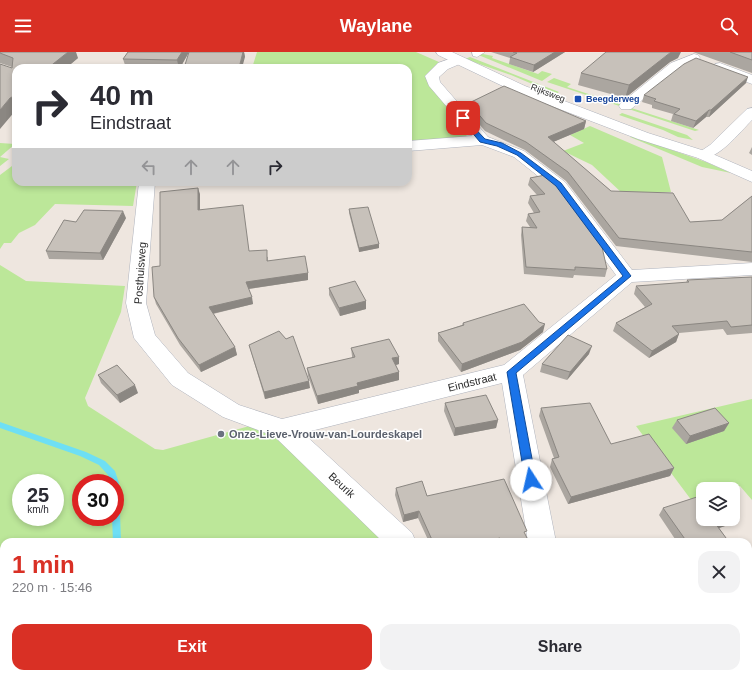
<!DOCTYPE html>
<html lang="en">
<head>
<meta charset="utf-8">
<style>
  :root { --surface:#fff; --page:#f2f2f3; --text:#2b2b33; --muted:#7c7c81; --accent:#d93025 }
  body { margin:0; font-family:Helvetica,sans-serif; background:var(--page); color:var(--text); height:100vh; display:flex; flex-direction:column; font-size:15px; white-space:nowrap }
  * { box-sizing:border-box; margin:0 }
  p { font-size:13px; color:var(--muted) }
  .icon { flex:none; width:22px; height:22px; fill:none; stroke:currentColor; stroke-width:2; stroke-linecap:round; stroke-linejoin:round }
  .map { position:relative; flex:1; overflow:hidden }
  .drawer { position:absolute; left:0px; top:486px; width:752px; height:140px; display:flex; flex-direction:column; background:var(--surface); border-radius:12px 12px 0 0; box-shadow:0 2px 6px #0003 }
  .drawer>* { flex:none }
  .guide { position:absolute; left:12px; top:12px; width:400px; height:122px; border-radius:12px; box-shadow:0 2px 6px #0003; background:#fff; color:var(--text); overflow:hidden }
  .fabs { position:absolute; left:696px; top:430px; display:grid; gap:8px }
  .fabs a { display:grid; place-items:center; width:44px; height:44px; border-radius:8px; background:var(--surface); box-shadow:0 2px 6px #0003; font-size:20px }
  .speed { position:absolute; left:12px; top:422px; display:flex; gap:8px; font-size:20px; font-weight:700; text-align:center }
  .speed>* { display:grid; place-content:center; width:52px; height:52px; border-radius:50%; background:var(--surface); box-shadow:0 2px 6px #0003; line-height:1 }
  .speed small { font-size:10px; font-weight:400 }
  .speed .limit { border:6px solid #d22; background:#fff; color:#111 }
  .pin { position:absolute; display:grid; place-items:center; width:34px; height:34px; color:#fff; margin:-17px; border-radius:8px; box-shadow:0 2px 6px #0006 }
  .me { position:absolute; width:44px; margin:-22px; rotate:350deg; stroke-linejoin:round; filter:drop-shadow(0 0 3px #0008) }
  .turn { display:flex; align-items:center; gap:14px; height:84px; padding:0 12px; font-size:18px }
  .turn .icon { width:52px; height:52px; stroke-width:2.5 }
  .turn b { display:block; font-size:28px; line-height:34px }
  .lanes { display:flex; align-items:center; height:38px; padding:0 12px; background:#0003; justify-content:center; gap:20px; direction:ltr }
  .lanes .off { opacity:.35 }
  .round { display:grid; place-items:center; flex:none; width:42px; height:42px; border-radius:12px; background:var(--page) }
  .summary { display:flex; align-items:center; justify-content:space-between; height:68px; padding:0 12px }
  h1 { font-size:24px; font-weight:600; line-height:30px; color:var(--accent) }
  .button { display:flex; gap:8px; margin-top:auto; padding:8px 12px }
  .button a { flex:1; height:46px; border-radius:12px; background:var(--accent); color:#fff; font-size:16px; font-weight:600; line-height:46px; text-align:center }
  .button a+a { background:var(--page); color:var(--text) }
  header { display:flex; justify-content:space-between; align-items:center; height:52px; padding:0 12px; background:var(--accent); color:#fff; font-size:18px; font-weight:600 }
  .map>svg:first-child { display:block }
</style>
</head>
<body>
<header><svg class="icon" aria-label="menu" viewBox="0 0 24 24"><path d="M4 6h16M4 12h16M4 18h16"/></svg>Waylane<svg class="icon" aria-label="search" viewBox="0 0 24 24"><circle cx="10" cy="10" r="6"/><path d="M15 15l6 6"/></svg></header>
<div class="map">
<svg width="752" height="626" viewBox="0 0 752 626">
  <rect width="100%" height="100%" fill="#eee6df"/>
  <!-- green -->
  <path fill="#bce799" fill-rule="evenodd" d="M257 0H416L439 10 440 13 433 19 469 81 465 85 408 90V16H252Z
    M478 1 493 4 492 6 538 22 542 19 552 22 542 29 476 2Z
    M470 5 559 40 556 42 511 23 465 7Z
    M554 26 571 32 567 35 699 78 695 79 547 30Z
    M622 61 687 83 693 88 678 85 663 78 619 63Z
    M590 74 662 105 671 140 622 141 592 113 563 99 584 91 570 83Z
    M632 84 706 110 731 121 702 115 630 85Z
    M0 91 15 92 0 105 9 107 0 114Z
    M16 111V130H137L133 154 55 152 35 173 19 181 11 191H4L0 197V123Z
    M0 213 26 229 125 234 121 260 85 346 88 354 155 397 163 398 253 373 279 386 387 490H4V622H521L525 626H0ZM21 431H55V465H21ZM81 431H115V465H81Z
    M752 347V448L740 434 731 437H703V445L692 449 636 374Z"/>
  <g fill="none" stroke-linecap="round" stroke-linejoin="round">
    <!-- stream -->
    <path fill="#6edff4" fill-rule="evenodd" d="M0 370 86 400 105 409 115 419 119 431 121 490H113L112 465H115V431H111L108 423 99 413 80 404 0 376Z
      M116 622H126V626H116Z"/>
    <defs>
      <path id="minor" d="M472 0H485L477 5 473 4Z
        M694 2 698 3 700 6 698 9 681 17 631 57H621L619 54 621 51 671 11Z
        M458 4 464 8 462 11 448 17 439 25 440 30 488 85 524 99 565 130 632 218 752 211V223L632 230 523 323 556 490H528L502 331 303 381 412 481 416 490H383L274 384 223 365 172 333 138 291 134 286 126 251 139 130H155L146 251 155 283 188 321 239 353 282 367 504 313 616 223 553 136 514 105 482 93 408 99V89L472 84 429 34 425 24 438 11Z
        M720 11 752 23V32L715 18 714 15 715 12Z
        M752 56V68C740 80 716 111 698 106L695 103 710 93 747 57Z
        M525 622H581L582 626H527Z"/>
      <path id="secondary" d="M436 0H452L525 34 648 81 708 100 752 119V130L698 106 638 87 515 40 438 3Z"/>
    </defs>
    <!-- minor casing -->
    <use href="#minor" stroke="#afb3bd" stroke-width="1"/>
    <!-- secondary casing -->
    <use href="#secondary" stroke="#afb3bd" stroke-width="1"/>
    <!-- minor -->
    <use href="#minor" fill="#fff" fill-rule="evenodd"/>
    <!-- secondary -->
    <use href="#secondary" fill="#fff" fill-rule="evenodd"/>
  </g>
  <!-- wall -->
  <path fill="#aba6a0" d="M0 0 78 6 66 16H16L15 58 12 15 0 11Z
    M128 0H244L245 5 189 0 180 16H126L123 7Z
    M491 0H565L533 20 509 12 510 6Z
    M693 0H752V21Z
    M678 6 670 10 625 46 578 33 581 21Z
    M746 31 709 65H706L693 76 671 69 673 62 652 56V53L642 50 644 43Z
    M469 51 586 69 584 77 553 90 611 139 690 170 722 168 752 144V210L616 194 566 129 525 98 485 79 468 59Z
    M752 95V103L749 101Z
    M545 123 607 217 605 225 574 223 573 226 524 222 521 183 522 175H530L526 169 528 162 534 161 528 151 530 144 537 143 528 133 530 126Z
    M200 142V158L249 199 268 205V209L308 221V228L249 237 253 252 213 262 235 295 237 303 201 320 180 293 156 252 154 245 160 214Z
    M349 157 379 192V196L359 200 349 161Z
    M126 166 103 208 49 207 46 199 76 170Z
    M752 225V281L727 283 723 277 679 281 676 290 649 306 613 279 616 271 645 255 634 242 636 234 686 231 687 228Z
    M329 236 366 249V257L340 264 329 243Z
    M463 271 543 280 520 298 461 320 438 289V281L462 273Z
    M249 293 310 336 265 347 251 300Z
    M351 296 399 312 396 313 399 320V328L359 338V341L318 352 308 324 307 316 352 306V304Z
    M589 302 567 328 540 320 542 312Z
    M98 323 138 341 120 351 101 331Z
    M445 351 498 368 496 376 454 384 444 359Z
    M541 356 611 392 674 416 670 424 568 452 550 415 552 407 554 406 539 364Z
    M677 368 729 371 724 379 686 392 672 376Z
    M396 436 427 444 526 484 529 490H429L418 466 403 470 395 443Z
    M663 456 737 464 731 472 719 476 729 490H677L659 463Z"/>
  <!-- shaded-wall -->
  <path fill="#8b8782" d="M68 0H76L78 6 66 16H48Z
    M182 0H189L180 16H179L177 8Z
    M243 0H244L245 5 242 16H239Z
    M555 0H565L533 20 534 13Z
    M671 0H681L678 6 670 10 625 46 629 33Z
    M748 25 746 31 709 65 711 58Z
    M16 43V58L0 77V58L10 46Z
    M709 58 706 65 693 76 696 69Z
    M586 69 584 77 546 93 548 85Z
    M198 136 200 142V165L198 158Z
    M123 159 126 166 103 208 100 201Z
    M379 192V196L359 200V196Z
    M308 221V228L247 237 246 230Z
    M252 245 253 252 211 262 209 255Z
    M366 249V257L340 264 339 256Z
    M545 272 543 280 520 298 461 320 462 312Z
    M679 282 676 290 649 306 652 299Z
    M592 294 589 302 567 328 570 320Z
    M235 295 237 303 201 320 199 313Z
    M399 305V312L392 314V306Z
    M399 320V328L359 338V341L318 352 317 344 357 331Z
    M309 329 310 336 265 347 264 340Z
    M135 333 138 341 120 351 117 343Z
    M498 368 496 376 454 384 455 376Z
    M729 371 724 379 686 392 690 384Z
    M674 416 670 424 568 452 571 445Z
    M419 459 418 466 403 470 404 463Z
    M737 464 731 472 710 479 715 471 729 467H733V466Z
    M500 486 499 490H483Z
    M752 562V566L748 567V564Z"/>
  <!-- building -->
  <path fill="#c7c1ba" stroke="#8b8782" d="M0 0H68L48 16H16V43L10 46 0 58V12L12 16 13 6 0 1Z
    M128 0H182L177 8 123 7Z
    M189 0H243L239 16H184Z
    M513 0H555L534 13 510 5 517 1Z
    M606 0H671L629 33 581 21Z
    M730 0H752V8Z
    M696 6 748 25 711 58H709L696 69 674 62 680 57 654 49 656 47 644 43 684 12Z
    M504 34 586 69 548 85 611 139 673 141 690 170 722 168 752 144V200L619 186 568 120 526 90 486 71 469 51Z
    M545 123 554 130 602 195 607 217 575 215V218L526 215 522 175 537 176 528 162 540 160 530 144 545 142 530 126Z
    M198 136V158L243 153 249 199 267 198V209L305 204 308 221 246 230 252 245 209 255 235 295 199 313 178 286 154 245 152 215 160 214V140Z
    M368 155 379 192 359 196 349 157Z
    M84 158 123 159 100 201 46 199 64 168 76 170Z
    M752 225V273L731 275 727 269 672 274 679 282 652 299 616 271 652 252 636 234 689 230 687 228Z
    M355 229 366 249 339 256 329 236Z
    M524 252 539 270 545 272 522 290 462 312 438 281 464 273 463 271Z
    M279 279 286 287 293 284 309 329 264 340 249 293Z
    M568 283 592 294 570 320 542 312Z
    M389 287 399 305 392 306 399 320 357 331 358 334 317 344 307 316 355 305 351 296Z
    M117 313 135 333 117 343 98 323Z
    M486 343 498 368 455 376 445 351Z
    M590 351 611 392 649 382 674 416 571 445 552 407 559 405 541 356Z
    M715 356 729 371 690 384 677 368Z
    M504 427 527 479 524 480 529 490H502L500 486 483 490H433L419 459 404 463 396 436 422 429 427 444Z
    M703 443V467H729L715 471 729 490H687L663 456Z
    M733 460 737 464 733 466Z
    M748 515 752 520V562L749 563 748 562Z"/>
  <!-- route -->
  <path fill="#1a73e8" stroke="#114b97" d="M463 64 485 87 502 91 521 101 561 131 631 224 516 321 536 428 534 431H527L525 428 507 320 623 224 556 134 517 103 497 94 480 90 460 66Z"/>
  <!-- markers -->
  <rect fill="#1a4fb4" stroke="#fff" stroke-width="1.5" x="574" y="43" width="8" height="8" rx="2"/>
  <circle fill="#6b7280" stroke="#fff" stroke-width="1.5" cx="221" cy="382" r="4"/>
  <g text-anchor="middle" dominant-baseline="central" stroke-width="3" stroke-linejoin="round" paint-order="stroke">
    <!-- far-street labels -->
    <g font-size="9" fill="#2d2d2d" stroke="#fff">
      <text transform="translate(548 41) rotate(21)">Rijksweg</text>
    </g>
    <!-- far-transit labels -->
    <g font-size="9" font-weight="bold" fill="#164399" stroke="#fff" text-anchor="start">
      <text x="586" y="47">Beegderweg</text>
    </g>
    <!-- street labels -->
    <g font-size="11" fill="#2d2d2d" stroke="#fff">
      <text transform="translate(140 221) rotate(-86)">Posthuisweg</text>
      <text transform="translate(472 330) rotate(-14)">Eindstraat</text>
      <text transform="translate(342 433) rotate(43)">Beurik</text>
    </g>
    <!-- worship labels -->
    <g font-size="11" font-weight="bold" fill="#5b616d" stroke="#fff" text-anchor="start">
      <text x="229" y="382">Onze-Lieve-Vrouw-van-Lourdeskapel</text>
    </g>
  </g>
</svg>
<div class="fabs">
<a><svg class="icon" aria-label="layers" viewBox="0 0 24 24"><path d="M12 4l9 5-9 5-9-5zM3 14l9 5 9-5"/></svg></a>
</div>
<div class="speed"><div>25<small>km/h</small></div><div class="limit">30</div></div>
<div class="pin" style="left:463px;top:66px;background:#d93025"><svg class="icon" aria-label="arrive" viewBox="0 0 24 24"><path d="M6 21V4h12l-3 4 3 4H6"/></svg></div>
<svg class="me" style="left:531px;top:428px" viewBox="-20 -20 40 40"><circle r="19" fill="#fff"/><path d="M0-13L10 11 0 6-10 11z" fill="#1a73e8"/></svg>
<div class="guide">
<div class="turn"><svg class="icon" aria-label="right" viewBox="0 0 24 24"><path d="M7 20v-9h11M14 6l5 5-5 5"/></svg><div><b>40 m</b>Eindstraat</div></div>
<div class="lanes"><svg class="icon off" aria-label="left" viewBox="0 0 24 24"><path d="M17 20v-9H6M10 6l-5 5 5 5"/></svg><svg class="icon off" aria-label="ahead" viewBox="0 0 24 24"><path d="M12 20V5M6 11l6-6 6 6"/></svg><svg class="icon off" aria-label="ahead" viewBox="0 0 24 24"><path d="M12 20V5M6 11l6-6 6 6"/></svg><svg class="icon" aria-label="right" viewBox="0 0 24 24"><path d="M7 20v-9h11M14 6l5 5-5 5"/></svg></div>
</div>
<section class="drawer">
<div class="summary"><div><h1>1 min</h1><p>220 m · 15:46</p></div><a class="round"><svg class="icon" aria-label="close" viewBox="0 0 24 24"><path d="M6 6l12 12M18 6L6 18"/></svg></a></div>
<div class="button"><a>Exit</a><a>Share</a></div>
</section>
</div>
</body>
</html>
